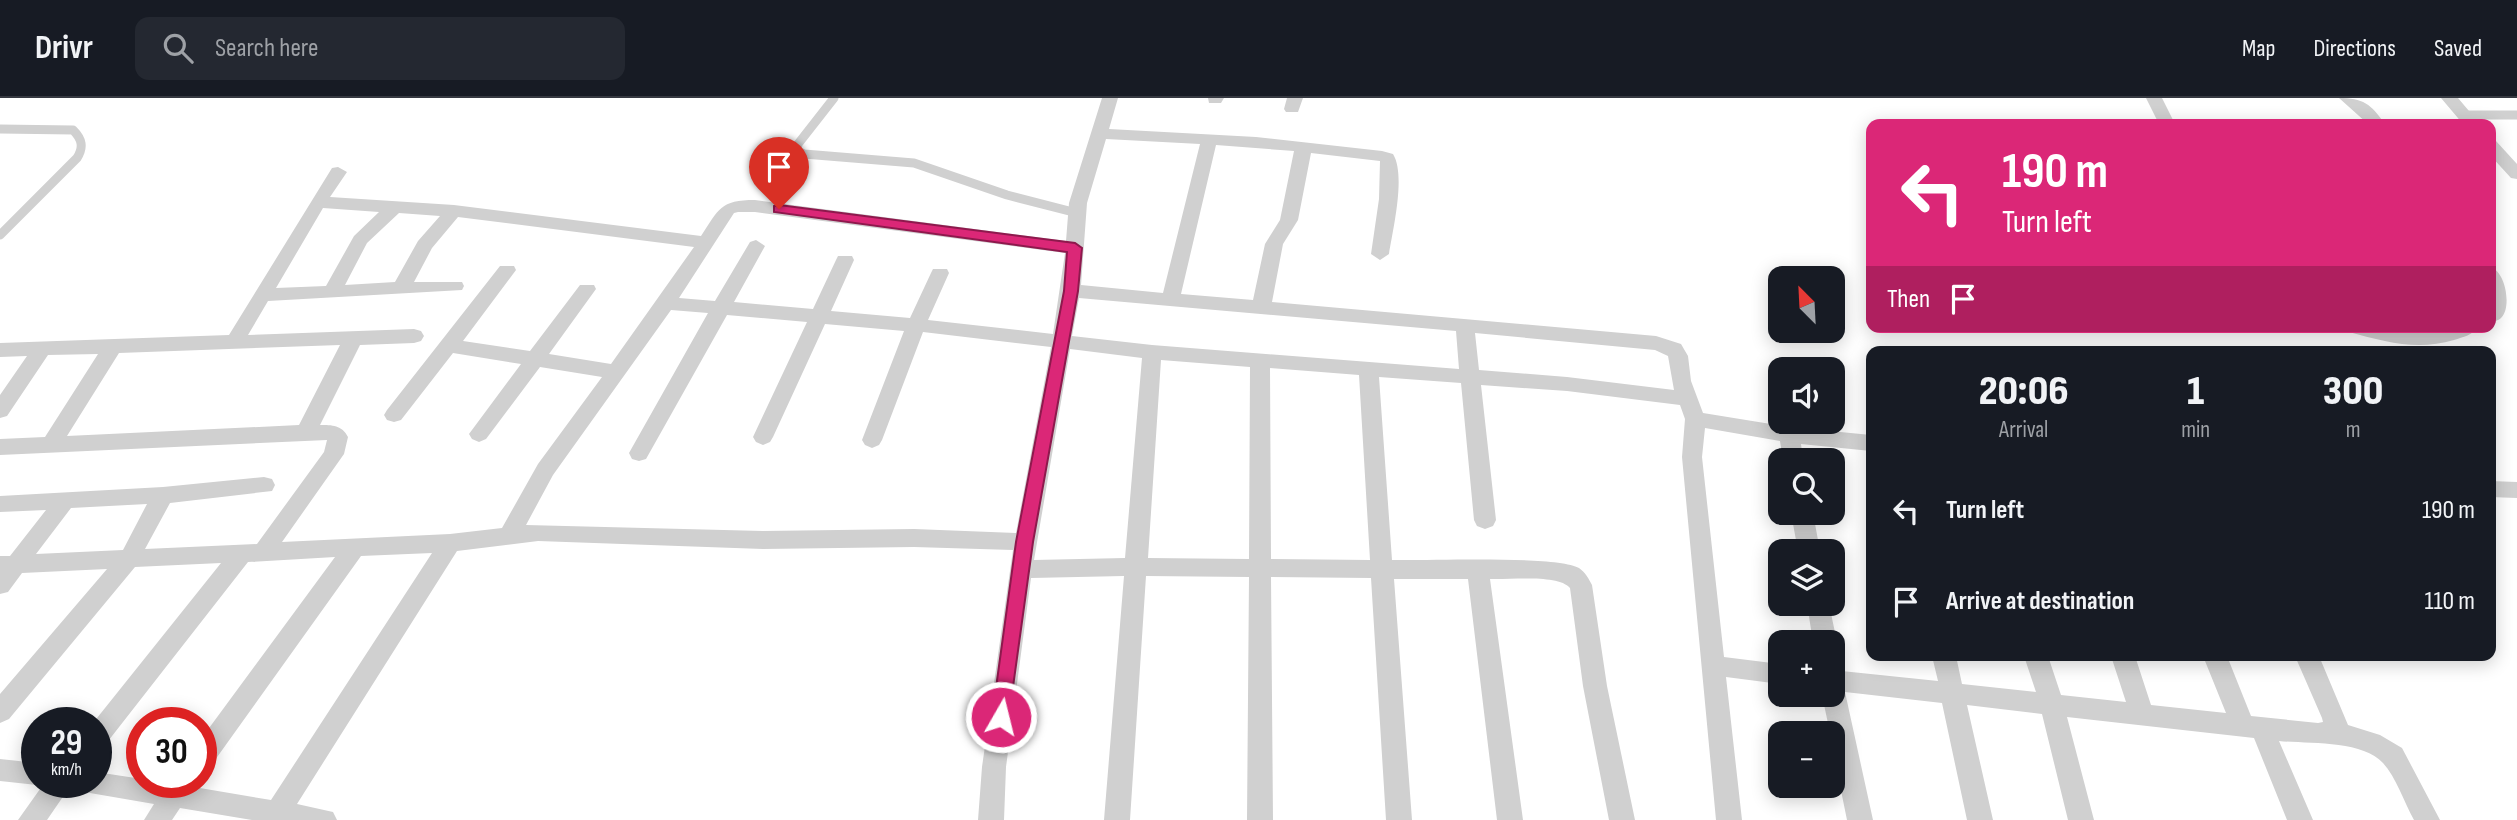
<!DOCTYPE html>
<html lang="en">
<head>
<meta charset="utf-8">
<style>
  :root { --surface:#171b24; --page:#242831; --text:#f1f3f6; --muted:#9ea1a6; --line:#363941 }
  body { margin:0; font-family:"Sofia Sans Condensed",sans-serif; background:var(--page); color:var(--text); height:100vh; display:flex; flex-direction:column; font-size:26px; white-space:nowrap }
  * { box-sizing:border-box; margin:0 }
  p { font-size:23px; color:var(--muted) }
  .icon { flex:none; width:38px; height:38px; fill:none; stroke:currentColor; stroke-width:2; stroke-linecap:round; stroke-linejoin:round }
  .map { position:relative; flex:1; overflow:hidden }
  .details { position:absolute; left:1866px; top:248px; width:630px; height:315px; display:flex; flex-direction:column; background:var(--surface); border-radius:14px; box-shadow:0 4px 18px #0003 }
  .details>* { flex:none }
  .guide { position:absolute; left:1866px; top:21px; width:630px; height:214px; border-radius:14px; box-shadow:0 4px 18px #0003; background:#db2777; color:#fff; overflow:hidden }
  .needle { width:46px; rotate:336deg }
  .tools { position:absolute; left:1768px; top:168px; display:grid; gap:14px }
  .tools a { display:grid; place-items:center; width:77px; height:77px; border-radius:14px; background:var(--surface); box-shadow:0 4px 18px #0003; font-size:35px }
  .speed { position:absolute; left:21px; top:609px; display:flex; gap:14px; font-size:35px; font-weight:700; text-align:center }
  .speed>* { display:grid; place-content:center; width:91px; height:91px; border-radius:50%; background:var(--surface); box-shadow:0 4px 18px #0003; line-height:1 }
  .speed small { font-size:18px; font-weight:400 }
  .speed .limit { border:10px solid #d22; background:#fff; color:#111 }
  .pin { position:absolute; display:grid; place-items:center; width:60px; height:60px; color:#fff; margin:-72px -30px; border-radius:50% 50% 50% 0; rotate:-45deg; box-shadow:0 0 7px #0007 }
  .pin .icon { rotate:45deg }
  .me { position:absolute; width:77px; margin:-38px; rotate:8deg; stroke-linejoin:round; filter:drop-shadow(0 0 5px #0008) }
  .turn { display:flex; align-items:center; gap:24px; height:147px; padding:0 21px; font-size:32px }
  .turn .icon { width:91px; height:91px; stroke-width:2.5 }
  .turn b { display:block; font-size:49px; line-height:60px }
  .then { display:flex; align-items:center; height:66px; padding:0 21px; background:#0003; gap:14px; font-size:26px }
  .eta { display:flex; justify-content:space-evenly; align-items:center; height:119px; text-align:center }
  .eta b { font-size:42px; font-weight:800; line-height:49px }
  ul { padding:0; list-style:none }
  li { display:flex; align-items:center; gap:21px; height:91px; padding:0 21px }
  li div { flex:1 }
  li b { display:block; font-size:26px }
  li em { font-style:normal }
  header { display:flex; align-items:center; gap:42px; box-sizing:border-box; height:98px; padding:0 35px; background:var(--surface); border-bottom:2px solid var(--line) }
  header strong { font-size:33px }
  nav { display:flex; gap:38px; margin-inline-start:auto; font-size:24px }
  .search { width:490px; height:63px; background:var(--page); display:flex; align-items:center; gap:18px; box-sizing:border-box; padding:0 24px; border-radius:14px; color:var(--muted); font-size:26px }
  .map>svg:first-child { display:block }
</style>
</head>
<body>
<header>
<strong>Drivr</strong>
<div class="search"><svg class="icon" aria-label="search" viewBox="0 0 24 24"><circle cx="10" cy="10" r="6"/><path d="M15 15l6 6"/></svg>Search here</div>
<nav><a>Map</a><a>Directions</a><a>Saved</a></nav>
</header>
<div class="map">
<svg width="2517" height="722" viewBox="0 0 2517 722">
  <rect width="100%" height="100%" fill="#fff"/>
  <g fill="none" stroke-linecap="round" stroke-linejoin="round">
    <!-- service -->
    <path stroke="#d0d0d0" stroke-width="9" d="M834 0 798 46 797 53 804 56 914 65 1007 97 1077 115
      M2463 17H2517
      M0 31 73 32C82 41 84 49 77 60L0 137"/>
    <!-- minor -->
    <path fill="#d0d0d0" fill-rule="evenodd" d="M1102 0H1118L1109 31 1256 39 1382 53 1393 56C1406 77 1393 131 1389 156L1380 162 1371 156 1379 101 1380 63 1311 55 1298 122 1283 146 1272 204 1656 238 1681 246 1688 258 1691 283 1703 315 1789 329 1871 337V353L1801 346 1803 362H1783L1780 343 1705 330 1702 359 1724 559 1780 566V586L1726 579 1742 722H1716L1682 359 1685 321 1680 307 1567 293 1481 287 1496 422 1493 428 1485 431 1477 428 1474 422 1461 285 1379 279 1392 462C1426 463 1556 457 1579 470 1585 474 1589 481 1592 487L1607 588 1635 722H1609L1583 588 1570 490C1558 476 1510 482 1490 481L1523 722H1497L1468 481H1394L1412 722H1386L1371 480 1271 479 1273 722H1247L1249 479 1146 478 1130 722H1104L1124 478 1031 480 1006 669 1004 722H978L982 669 1013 452 914 449 763 451 538 443 457 453 297 706 333 714 337 722H252L180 710 172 722H144L154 706 90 695 81 692 78 684H96V674L142 681V684H196L194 689 271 702 432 455 361 458 210 669 201 672V641L335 459 248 464 105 647 96 650V625H93L221 465 135 469 9 621 0 625V596L107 471 22 475 8 494 0 496V458H10L46 412 0 414V398L163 389 264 379 272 381 275 387 272 393 170 405 145 451 257 446 324 354 327 342 0 357V341L45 339 98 256 48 257 7 318 0 320V297L27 258 0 259V245L229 237 332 70 338 69 347 74 330 99 454 107 701 138C719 111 720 102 755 102L1066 143 1069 105ZM1106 41 1200 46 1163 195 1081 187 1087 105ZM1216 47 1294 53 1280 122 1265 146 1253 202 1181 196ZM323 110 379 114 354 138 326 188 276 190ZM738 114H755L1065 155 1053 236 928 222 949 175 947 171H933L931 175 910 220 831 213 854 162 852 158H838L836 162 813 211 734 204 765 148 756 142 750 144 715 203 679 200 734 115ZM399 115 440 118 418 143 395 184 345 187 367 145ZM458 119 694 149 611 266 549 256 596 191 594 187H580L530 253 463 243 516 172 514 168H500L387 312 384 317 387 322 394 324 401 322 453 255 521 266 469 336 472 341 479 344 486 341 540 269 602 279 538 366 502 430 450 436 282 444 344 356 348 339C342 327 332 327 320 327L360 247 414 245 421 243 424 238 421 233 414 231 248 237 268 203 462 192 464 188 462 184H414L432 150ZM1079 200 1456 233 1459 271 1152 247 1072 238ZM671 212 708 215 629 355 632 361 639 363 646 361 727 217 807 224 753 339 756 344 763 347 770 344 773 339 825 226 904 233 862 342 865 347 872 350 879 347 882 342 923 234 1051 249 1016 435 914 431 763 433 526 427 553 377ZM1475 235 1655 252 1668 258 1674 292 1567 279 1479 272ZM340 247 299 327 67 338 119 255ZM1070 251 1142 260 1125 460 1034 462ZM1161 262 1250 269 1249 461 1148 460ZM1270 270 1359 277 1370 462 1271 461ZM147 406 123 452 36 456 71 410Z
      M1208 0H1224L1221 5H1209Z
      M1287 0H1303L1298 14H1286L1284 11Z
      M2146 0H2162L2175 26H2159Z
      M2339 0C2363 0 2371 6 2385 26H2368Z
      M2441 0H2458L2480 26H2463Z
      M2490 42 2496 43 2517 66V81L2511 80 2490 57Z
      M2490 169C2506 173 2512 210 2501 220 2498 223 2494 223 2490 225Z
      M2347 229H2381L2412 235 2450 229H2478C2473 237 2463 239 2454 242 2417 253 2386 244 2349 234Z
      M2490 383 2517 384V400L2490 399Z
      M1791 415H1813L1820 453H1798Z
      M1807 506H1829L1837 544 1833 551 1832 544H1813Z
      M1932 558H1956L1962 586 2036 594 2024 558H2048L2061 597 2126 604 2111 558H2135L2151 607 2226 615 2203 558H2227L2251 618 2318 625 2323 624 2322 620 2295 558H2319L2348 627 2380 637 2402 650 2440 722H2414C2404 704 2396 679 2383 665 2362 642 2309 646 2279 643L2313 722H2287L2254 640 2067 619 2094 722H2068L2042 616 1967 607 1993 722H1967L1942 605 1845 594 1873 722H1847L1832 648V635H1830L1822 597H1832V572L1938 583Z
      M0 661 37 665V684H45L37 687 0 683Z
      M45 684H73L47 722H18Z"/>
  </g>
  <!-- route -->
  <path fill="#db2777" stroke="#8e194d" stroke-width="2" d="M779 107 1075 145 1082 150 1078 193 1033 444 1008 625 1001 627 994 625 992 619 1016 444 1064 193 1067 154 774 114V108Z"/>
</svg>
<div class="tools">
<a><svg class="needle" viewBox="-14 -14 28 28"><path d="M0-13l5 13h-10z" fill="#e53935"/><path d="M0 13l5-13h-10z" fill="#9ea1a6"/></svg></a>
<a><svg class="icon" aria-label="sound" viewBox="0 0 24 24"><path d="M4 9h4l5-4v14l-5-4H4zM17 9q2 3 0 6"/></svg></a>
<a><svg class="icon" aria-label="search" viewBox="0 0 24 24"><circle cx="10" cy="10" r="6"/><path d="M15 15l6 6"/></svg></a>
<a><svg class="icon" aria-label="layers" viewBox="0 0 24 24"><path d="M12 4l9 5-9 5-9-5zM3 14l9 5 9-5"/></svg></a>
<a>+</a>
<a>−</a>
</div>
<div class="speed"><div>29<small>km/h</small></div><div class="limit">30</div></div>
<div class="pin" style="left:779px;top:111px;background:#d93025"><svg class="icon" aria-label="arrive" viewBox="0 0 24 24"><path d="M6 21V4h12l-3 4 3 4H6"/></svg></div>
<svg class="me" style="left:1001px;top:619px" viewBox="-20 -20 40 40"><circle r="17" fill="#db2777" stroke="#fff" stroke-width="3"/><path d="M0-11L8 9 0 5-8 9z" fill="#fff"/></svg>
<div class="guide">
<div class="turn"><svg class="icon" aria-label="left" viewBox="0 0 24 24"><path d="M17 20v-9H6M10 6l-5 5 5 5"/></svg><div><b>190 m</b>Turn left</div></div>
<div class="then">Then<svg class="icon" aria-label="arrive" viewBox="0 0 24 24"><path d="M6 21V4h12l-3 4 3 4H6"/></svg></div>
</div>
<section class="details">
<div class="eta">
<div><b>20:06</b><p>Arrival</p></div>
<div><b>1</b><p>min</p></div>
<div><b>300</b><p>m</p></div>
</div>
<ul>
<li><svg class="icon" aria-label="left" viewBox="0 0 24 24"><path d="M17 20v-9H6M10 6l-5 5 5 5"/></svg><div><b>Turn left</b></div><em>190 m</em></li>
<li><svg class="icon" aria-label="arrive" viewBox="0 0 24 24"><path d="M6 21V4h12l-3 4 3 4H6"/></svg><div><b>Arrive at destination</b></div><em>110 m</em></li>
</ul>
</section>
</div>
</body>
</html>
